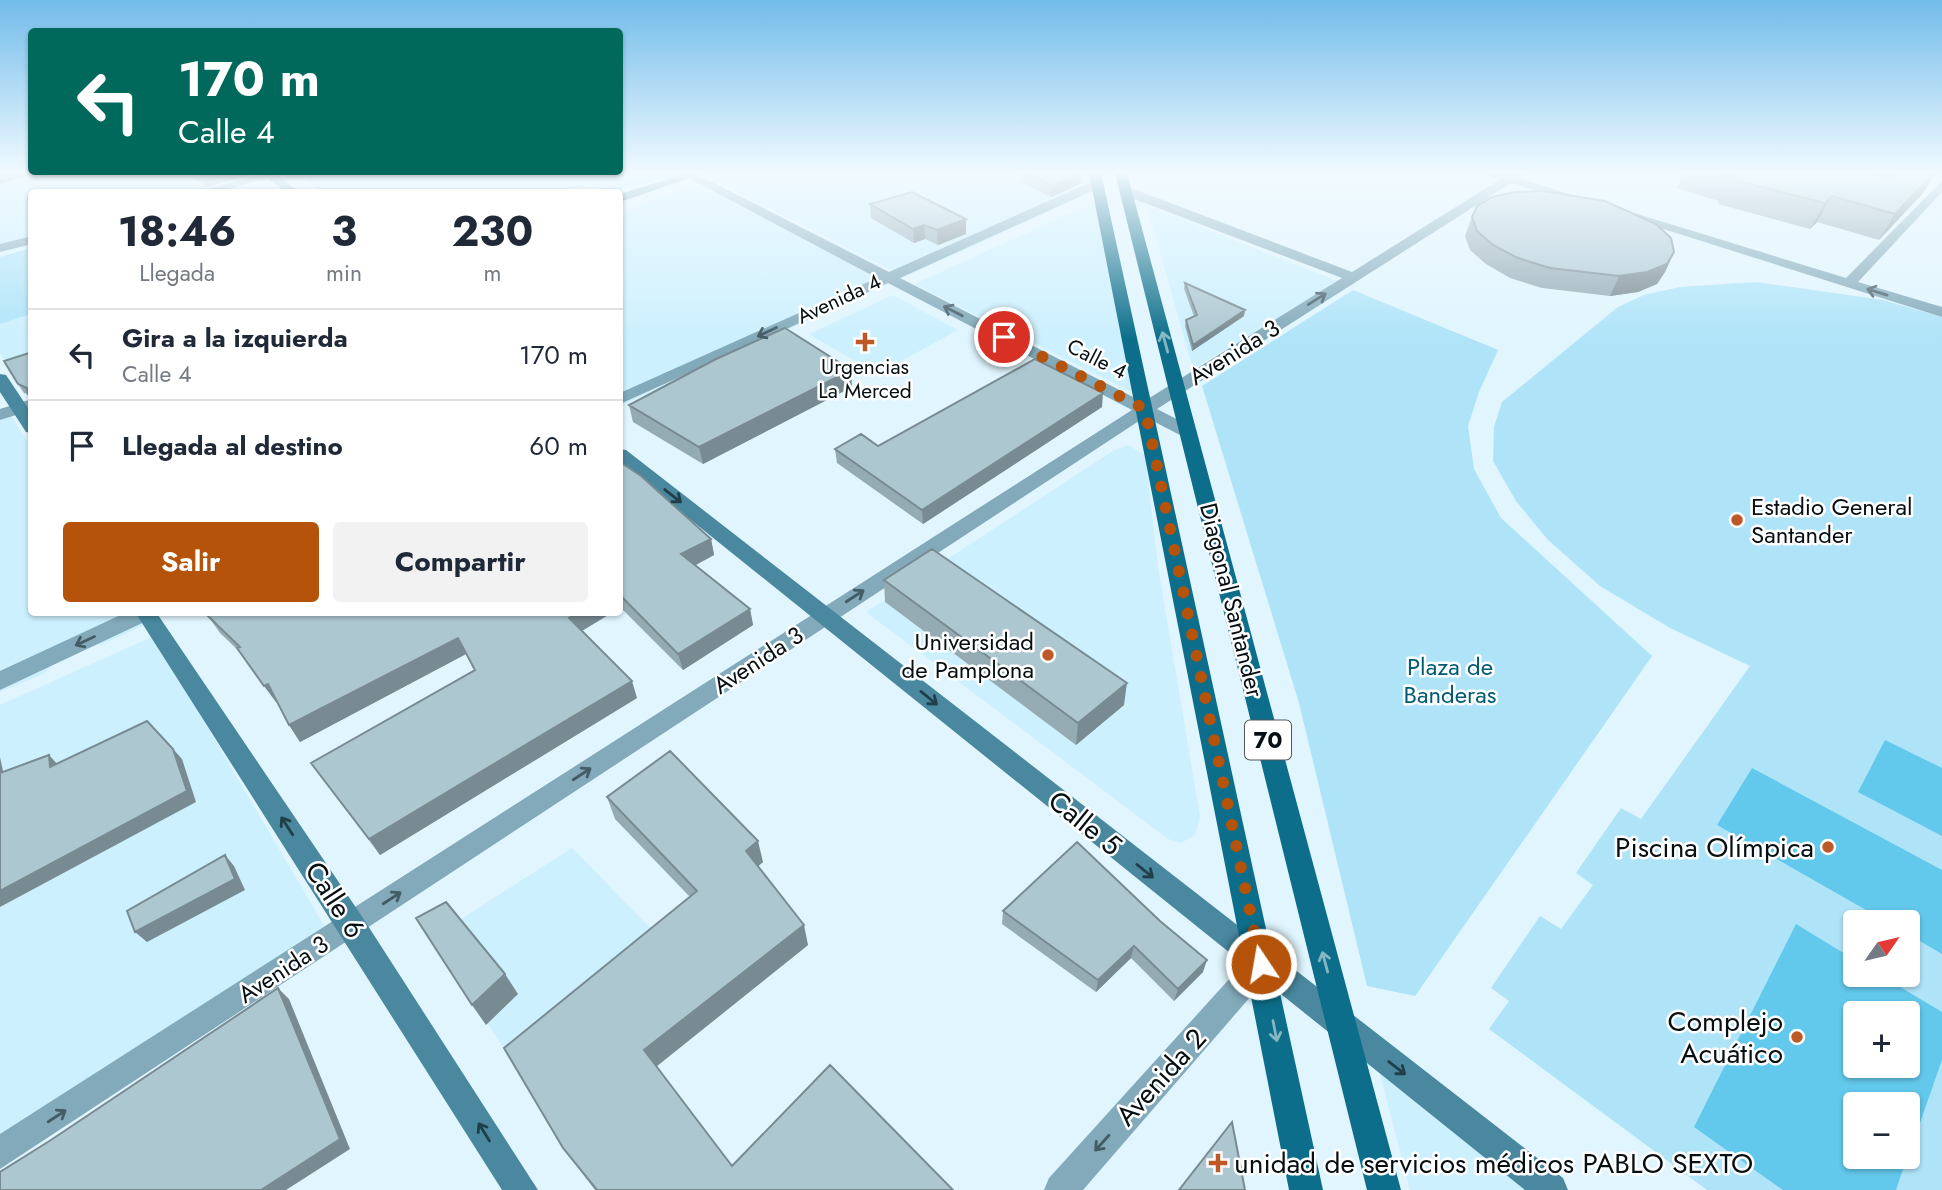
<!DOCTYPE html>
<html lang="es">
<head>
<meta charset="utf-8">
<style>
  :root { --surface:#fff; --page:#f2f2f3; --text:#1f2937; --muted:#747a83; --line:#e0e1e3; --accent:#b45309 }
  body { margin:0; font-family:Jost,sans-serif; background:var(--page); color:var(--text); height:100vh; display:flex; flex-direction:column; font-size:26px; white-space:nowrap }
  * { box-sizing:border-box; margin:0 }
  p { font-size:23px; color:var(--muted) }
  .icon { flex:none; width:38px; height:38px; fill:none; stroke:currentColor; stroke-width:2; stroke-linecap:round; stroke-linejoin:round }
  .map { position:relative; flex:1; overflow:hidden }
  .details { position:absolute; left:28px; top:189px; width:595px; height:427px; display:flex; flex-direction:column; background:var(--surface); border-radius:7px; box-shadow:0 2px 5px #0004 }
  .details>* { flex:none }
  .guide { position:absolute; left:28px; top:28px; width:595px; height:147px; border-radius:7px; box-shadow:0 2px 5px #0004; background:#00695c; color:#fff; overflow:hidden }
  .needle { width:46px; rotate:56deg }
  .tools { position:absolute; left:1843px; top:910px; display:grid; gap:14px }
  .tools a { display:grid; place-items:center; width:77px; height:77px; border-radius:7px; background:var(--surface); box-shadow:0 2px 5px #0004; font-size:35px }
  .pin { position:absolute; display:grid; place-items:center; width:60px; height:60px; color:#fff; margin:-30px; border:4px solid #fff; border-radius:50%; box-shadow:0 2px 7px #0007 }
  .me { position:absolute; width:77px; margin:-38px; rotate:348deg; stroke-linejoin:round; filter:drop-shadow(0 0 5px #0008) }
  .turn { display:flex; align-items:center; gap:24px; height:147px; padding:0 35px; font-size:32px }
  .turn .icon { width:91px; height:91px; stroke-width:2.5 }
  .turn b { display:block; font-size:49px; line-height:60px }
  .eta { display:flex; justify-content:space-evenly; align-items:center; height:119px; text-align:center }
  .eta b { font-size:42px; font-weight:700; line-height:49px }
  .action { display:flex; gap:14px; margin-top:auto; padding:14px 35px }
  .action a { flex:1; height:80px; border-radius:7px; background:var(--accent); color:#fff; font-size:28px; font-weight:700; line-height:80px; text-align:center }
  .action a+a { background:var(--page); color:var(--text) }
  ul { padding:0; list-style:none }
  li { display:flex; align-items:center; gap:21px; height:91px; padding:0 35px; border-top:2px solid var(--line) }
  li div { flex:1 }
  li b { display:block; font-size:26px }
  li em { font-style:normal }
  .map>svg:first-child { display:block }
</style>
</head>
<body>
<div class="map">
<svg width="1942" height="1190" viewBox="0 0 1942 1190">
  <rect width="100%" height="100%" fill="#e0f5fe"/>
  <!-- built -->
  <path fill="#ccf0fe" d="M0 173H253L258 177 198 192H32L31 237 0 245Z
    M732 173H1089L1095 191 905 277 711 179Z
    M699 184 888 284 620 406V212Z
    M1100 200 1134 393 914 284Z
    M1147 206 1338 281 1193 369Z
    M893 295 958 330 877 374 809 334Z
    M31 314V390L24 393 0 353V324Z
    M11 416 31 447 32 612 140 613 147 624 105 643 62 656 43 674 0 692V420Z
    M1128 445 1145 455 1158 567 1200 817 1195 835 1181 843 1168 839 866 612 1113 451Z
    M154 636 326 929 0 1140V705Z
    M572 848 666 944 517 1067 430 939Z
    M1378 1066 1529 1190H1410Z"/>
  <!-- green -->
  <path fill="#afe4f8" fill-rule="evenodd" d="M295 173H676L681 175 608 192 597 185 539 192H322Z
    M31 248V314L0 324V257Z
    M1756 282 1883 300 1942 317V1190H1707L1489 1029 1509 1001 1491 988 1540 916 1561 929 1593 885 1576 873 1621 808 1641 819 1750 666 1670 628 1600 586 1547 539 1516 501 1493 461 1494 427 1502 402 1618 307 1644 295 1680 287ZM1855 922H1908V975H1855ZM1855 1013H1908V1066H1855ZM1855 1104H1908V1157H1855Z
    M1353 290 1498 350 1479 392 1468 426 1474 469 1501 518 1652 656 1415 996 1367 986 1299 703 1202 386Z"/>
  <!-- water -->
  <path fill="#62c8ec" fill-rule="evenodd" d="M1885 740 1942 768V836L1858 792Z
    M1752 768 1942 870V954L1908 934V922H1887L1717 825Z
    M1796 924 1855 960V975H1880L1942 1012V1060L1908 1157V1104H1855V1157H1907L1896 1190H1783L1694 1127ZM1855 1013H1908V1066H1855Z"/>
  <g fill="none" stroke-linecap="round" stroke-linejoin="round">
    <!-- street -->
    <path fill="#83aaba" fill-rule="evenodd" d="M265 173H284L218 192H199Z
      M679 173H694L889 272 1093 181H1101V187L900 278 1143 402 1342 278 1121 194V188H1131L1352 272 1499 180 1484 173H1525L1520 178 1593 202 1586 206 1511 183 1157 409 1194 428 1197 432 1194 436H1182L1145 417 0 1169V1134L1132 410 888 283 620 404V393L877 278Z
      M1875 173H1894L1926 183 1920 187Z
      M1942 181V192L1858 282 1942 307V317L1619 215 1631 212 1846 278Z
      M32 236V244L0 252V244Z
      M32 399V410L0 420V409Z
      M127 612H157L155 617 0 690V671Z
      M1261 951 1271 955 1275 964 1271 973 1083 1190H1044L1049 1178 1251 955Z"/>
    <!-- secondary -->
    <path fill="#49889e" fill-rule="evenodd" d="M261 173H274L299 192H285Z
      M687 173H704L620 202V194Z
      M0 374 6 375 32 414V433L26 432 0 392Z
      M620 449 626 450 1563 1178 1568 1190H1525L620 463Z
      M135 612H156L361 915 538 1190H502Z"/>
    <!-- primary -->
    <path fill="#0c6e8a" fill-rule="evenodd" d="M1089 173H1101L1323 1190H1289Z
      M1115 173H1127L1401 1190H1367Z"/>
  </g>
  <!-- wall -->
  <path fill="#95abb4" d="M187 173H249L250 175 206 187Z
    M1021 173H1083L1082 183 1051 197 1020 182Z
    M1684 173H1868L1892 179 1898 173H1936L1922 194 1879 240 1817 222 1810 229 1718 204 1719 201 1676 188Z
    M870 204 966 234 938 245 925 239 914 243 871 218Z
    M1472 217 1674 252 1665 272 1657 284 1638 292 1610 296 1542 288 1510 278 1486 264 1470 250 1465 236Z
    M1185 283 1244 316 1192 351 1185 326 1186 320 1194 316 1184 289Z
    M32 352 28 394 24 393 18 384Z
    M852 387 703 464 633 422 629 405Z
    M1102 407 923 524 837 463 835 449 878 446Z
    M620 462 711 539 714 555 696 565 750 609 753 625 683 670 621 608 620 609Z
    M884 580 1124 705 1076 745 885 602Z
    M216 612H613L582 631 637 698 380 855 311 763 474 670 466 654 300 742 289 725 277 702H276L241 653 220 633 208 616Z
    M607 797 763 862 758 866 808 945 656 1067 732 1166 953 1190H595L563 1148 690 897 615 819Z
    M1077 842 1203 972 1174 1001 1131 958 1096 992 1002 924 1003 911Z"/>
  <!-- shaded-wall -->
  <path fill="#798b92" d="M0 173H40L0 184Z
    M198 173H249L250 175 206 187Z
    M1083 173 1082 183 1051 197 1052 186Z
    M1934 173H1936L1922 194 1879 240 1895 214Z
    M1832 196 1817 222 1810 229 1825 203Z
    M966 219V234L938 245 937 230Z
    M924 225 925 239 914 243 913 229Z
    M1674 252 1665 272 1657 284 1638 292 1610 296 1619 276Z
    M1245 310 1244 316 1192 351 1193 345Z
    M851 370 852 387 703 464 699 447Z
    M1103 393 1102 407 923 524 922 510Z
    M711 539 714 555 686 570 681 554Z
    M750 609 753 625 683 670 678 654Z
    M579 612H613L575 635 569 618Z
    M458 638 466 654 300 742 289 725Z
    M632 681 637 698 380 855 369 839Z
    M1127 683 1124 705 1076 745 1078 723Z
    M268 684 279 700 276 702 264 686Z
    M173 749 182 759 196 802 0 907V891Z
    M49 755 59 766 50 767Z
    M0 757 6 785 0 779Z
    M758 841 763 862 751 872 746 851Z
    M225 855 234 866 245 890 147 942 135 932Z
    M804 925 808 945 653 1069 644 1050Z
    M1134 946 1131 958 1096 992 1098 980Z
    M1207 960 1203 972 1174 1001 1178 989Z
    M505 974 518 994 486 1025 472 1005Z
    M278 988 289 999 350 1149 286 1190H261Z"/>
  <!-- building -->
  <path fill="#adc7d1" stroke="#798b92" stroke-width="2" d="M1024 173H1082L1052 186Z
    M1721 173H1868L1892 179 1898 173H1934L1895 214 1832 196 1825 203 1730 179 1734 176Z
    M1543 191 1605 201 1656 224 1671 238 1674 252 1667 264 1647 272 1619 276 1550 268 1518 258 1493 245 1477 231 1472 217 1477 206 1492 197 1514 192Z
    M912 192 966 219 937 230 924 225 913 229 870 204Z
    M1185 283 1245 310 1193 345 1186 320 1197 315Z
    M785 328 851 370 699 447 629 405 716 359Z
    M32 352V400L28 394 27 388 18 384 4 361Z
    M1035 359 1103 393 922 510 835 449 861 434 878 446Z
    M620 462 641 476 711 539 681 554 750 609 678 654 620 595Z
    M932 549 1127 683 1078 723 884 580Z
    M216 612H579L569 618 632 681 369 839 311 763 475 670 458 638 289 725 268 684 264 686 237 648 240 647 208 616Z
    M147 721 173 749 187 791 0 891V773L49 755 50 767Z
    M670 751 758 841 746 851 804 925 644 1050 732 1166 830 1065 953 1190H597L563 1148 504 1048 697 891 607 797Z
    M1077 842 1160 921 1207 960 1178 989 1134 946 1098 980 1003 911Z
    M225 855 235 879 135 932 127 911Z
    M446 902 505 974 472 1005 416 918Z
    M278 988 340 1139 261 1190H0V1172L51 1140Z
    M1232 1122 1245 1190H1179Z"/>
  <!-- one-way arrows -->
  <defs><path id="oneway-shaft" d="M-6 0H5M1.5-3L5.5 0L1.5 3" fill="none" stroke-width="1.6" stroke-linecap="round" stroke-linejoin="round" transform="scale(1.75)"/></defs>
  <g stroke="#445c66">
    <use href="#oneway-shaft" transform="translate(1877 292) rotate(-163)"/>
    <use href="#oneway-shaft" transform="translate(1317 299) rotate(-32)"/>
    <use href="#oneway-shaft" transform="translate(953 311) rotate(-153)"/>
    <use href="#oneway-shaft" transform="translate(767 332) rotate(155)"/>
    <use href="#oneway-shaft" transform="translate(855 596) rotate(-33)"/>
    <use href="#oneway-shaft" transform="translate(85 641) rotate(155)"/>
    <use href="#oneway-shaft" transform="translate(582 774) rotate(-33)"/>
    <use href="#oneway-shaft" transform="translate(392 898) rotate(-33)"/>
    <use href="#oneway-shaft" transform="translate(57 1116) rotate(-33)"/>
    <use href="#oneway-shaft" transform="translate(1102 1143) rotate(132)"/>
  </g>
  <g stroke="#86b6c4">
    <use href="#oneway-shaft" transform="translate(1165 342) rotate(-105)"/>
    <use href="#oneway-shaft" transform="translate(1325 962) rotate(-105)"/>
    <use href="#oneway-shaft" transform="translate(1275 1031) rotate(79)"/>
  </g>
  <g stroke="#213f4b">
    <use href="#oneway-shaft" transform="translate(673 496) rotate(38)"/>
    <use href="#oneway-shaft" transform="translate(929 698) rotate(39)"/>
    <use href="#oneway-shaft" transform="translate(287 826) rotate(-123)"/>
    <use href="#oneway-shaft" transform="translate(1145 871) rotate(39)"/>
    <use href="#oneway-shaft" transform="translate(1397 1068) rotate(38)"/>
    <use href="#oneway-shaft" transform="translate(484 1132) rotate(-122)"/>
  </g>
  <!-- sky -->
  <linearGradient id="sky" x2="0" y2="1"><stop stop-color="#72bcea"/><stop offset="0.51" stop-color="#f1faff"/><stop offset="1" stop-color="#f1faff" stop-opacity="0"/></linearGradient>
  <rect width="1942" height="339" fill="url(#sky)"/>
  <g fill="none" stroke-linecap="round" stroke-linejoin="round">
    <!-- route -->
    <path stroke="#b45309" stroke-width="12" stroke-dasharray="0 21.6" d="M1004 337 1145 409 1261 964"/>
  </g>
  <!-- markers -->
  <g fill="#bd5827" stroke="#fff" stroke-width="2.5">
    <path d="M861.5 331.5h7v7h7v7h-7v7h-7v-7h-7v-7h7z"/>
    <circle cx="1737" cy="520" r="7"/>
    <circle cx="1048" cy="655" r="7"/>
    <circle cx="1828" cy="847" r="7"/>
    <circle cx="1797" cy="1037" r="7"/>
    <path d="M1214.5 1152.5h7v7h7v7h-7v7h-7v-7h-7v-7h7z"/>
  </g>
  <g text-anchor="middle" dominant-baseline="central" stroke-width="5" stroke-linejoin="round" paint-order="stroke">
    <!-- far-street labels -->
    <g font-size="21" fill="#060f13" stroke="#fff">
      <text transform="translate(839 299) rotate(-25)">Avenida 4</text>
      <text transform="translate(1097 359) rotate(27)">Calle 4</text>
    </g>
    <!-- far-poi labels -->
    <g font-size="21" fill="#060f13" stroke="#fff">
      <text x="865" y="367">Urgencias<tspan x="865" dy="24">La Merced</tspan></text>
    </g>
    <!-- shield labels -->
    <rect fill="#fff" stroke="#51575a" stroke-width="2" x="1245" y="720.5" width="46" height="39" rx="5"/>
    <g font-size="23" font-weight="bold" fill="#060f13">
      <text x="1268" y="740">70</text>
    </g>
    <!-- street labels -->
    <g font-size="24" fill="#060f13" stroke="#fff">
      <text transform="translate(1234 352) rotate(-32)">Avenida 3</text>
      <text transform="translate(1232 600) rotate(76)">Diagonal Santander</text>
      <text transform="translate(758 660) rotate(-33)">Avenida 3</text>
      <text transform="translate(283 969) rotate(-33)">Avenida 3</text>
    </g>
    <!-- poi labels -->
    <g font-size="24" fill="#060f13" stroke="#fff" text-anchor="start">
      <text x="1751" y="506">Estadio General<tspan x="1751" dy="28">Santander</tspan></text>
      <text x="1034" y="641" text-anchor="end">Universidad<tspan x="1034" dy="28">de Pamplona</tspan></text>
    </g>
    <!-- park labels -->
    <g font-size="24" fill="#005a73" stroke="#fff">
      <text x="1450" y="666">Plaza de<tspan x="1450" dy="28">Banderas</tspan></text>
    </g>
    <!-- near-street labels -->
    <g font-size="28" fill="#060f13" stroke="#fff">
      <text transform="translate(1085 823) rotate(39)">Calle 5</text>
      <text transform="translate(335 900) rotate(57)">Calle 6</text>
      <text transform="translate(1161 1077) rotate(-48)">Avenida 2</text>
    </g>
    <!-- near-poi labels -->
    <g font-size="28" fill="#060f13" stroke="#fff" text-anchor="end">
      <text x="1814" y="847">Piscina Olímpica</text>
      <text x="1783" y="1021">Complejo<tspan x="1783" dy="32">Acuático</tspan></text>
      <text x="1234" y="1163" text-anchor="start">unidad de servicios médicos PABLO SEXTO</text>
    </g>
  </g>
</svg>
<div class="tools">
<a><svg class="needle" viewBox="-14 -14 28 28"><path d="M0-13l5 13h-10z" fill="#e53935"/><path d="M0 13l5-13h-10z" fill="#747a83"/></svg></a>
<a>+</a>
<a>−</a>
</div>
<div class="pin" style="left:1004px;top:337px;background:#d93025"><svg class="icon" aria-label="arrive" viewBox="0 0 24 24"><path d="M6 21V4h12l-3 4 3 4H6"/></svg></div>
<svg class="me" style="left:1261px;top:964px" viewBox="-20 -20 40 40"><circle r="17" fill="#b45309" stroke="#fff" stroke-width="3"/><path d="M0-11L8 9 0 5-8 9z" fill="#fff"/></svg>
<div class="guide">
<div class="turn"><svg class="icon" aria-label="left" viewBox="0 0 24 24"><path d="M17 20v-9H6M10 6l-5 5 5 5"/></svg><div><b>170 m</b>Calle 4</div></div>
</div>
<section class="details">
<div class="eta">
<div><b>18:46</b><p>Llegada</p></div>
<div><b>3</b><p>min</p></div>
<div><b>230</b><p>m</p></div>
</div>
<ul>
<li><svg class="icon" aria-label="left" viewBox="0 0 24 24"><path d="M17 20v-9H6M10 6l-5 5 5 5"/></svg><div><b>Gira a la izquierda</b><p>Calle 4</p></div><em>170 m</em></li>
<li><svg class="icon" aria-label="arrive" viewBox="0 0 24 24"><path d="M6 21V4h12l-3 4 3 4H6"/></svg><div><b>Llegada al destino</b></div><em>60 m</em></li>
</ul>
<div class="action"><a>Salir</a><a>Compartir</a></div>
</section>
</div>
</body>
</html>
